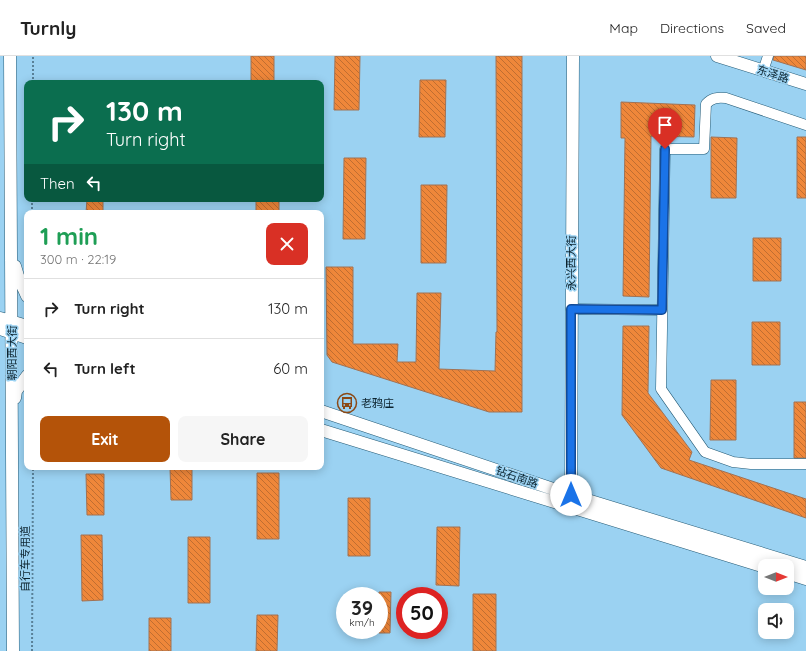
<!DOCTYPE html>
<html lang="en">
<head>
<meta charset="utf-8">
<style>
  :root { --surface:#fff; --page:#f6f6f6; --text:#222; --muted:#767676; --line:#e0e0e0; --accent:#b45309 }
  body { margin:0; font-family:Quicksand,"Noto Sans SC",sans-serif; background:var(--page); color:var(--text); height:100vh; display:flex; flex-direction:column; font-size:15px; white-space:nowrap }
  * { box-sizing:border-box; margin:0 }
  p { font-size:13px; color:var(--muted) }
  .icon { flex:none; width:22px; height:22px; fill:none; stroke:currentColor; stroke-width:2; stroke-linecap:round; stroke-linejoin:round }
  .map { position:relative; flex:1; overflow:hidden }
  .drawer { position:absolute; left:24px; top:154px; width:300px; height:260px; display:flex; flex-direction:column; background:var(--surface); border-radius:8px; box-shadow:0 2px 10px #0003 }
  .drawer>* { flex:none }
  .banner { position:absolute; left:24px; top:24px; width:300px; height:122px; border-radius:8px; box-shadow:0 2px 10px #0003; background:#0b6e4f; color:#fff; overflow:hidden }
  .needle { width:26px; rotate:90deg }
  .fabs { position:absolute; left:758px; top:503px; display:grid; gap:8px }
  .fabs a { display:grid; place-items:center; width:36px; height:36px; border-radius:8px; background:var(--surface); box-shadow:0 2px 10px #0003; font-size:20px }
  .speed { position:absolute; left:336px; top:531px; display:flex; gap:8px; font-size:20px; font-weight:700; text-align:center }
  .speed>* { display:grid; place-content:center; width:52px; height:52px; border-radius:50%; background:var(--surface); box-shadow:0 2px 10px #0003; line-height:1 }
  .speed small { font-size:10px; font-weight:400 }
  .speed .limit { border:6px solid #d22; background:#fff; color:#111 }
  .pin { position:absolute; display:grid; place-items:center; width:34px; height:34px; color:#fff; margin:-41px -17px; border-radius:50% 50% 50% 0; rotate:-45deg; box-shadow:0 0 4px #0007 }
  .pin .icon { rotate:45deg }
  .me { position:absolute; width:44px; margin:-22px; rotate:0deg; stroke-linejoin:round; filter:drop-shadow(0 0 3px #0008) }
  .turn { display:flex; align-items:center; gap:14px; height:84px; padding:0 16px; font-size:18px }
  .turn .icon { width:52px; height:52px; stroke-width:2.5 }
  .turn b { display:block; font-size:28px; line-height:34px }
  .then { display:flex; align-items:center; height:38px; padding:0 16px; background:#0003; gap:8px; font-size:15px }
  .round { display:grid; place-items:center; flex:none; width:42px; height:42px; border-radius:8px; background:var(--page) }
  .headline { display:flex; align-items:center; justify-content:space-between; height:68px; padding:0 16px }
  h1 { font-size:24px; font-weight:700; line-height:30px; color:#1e9e55 }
  .primary-button { display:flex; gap:8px; margin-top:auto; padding:8px 16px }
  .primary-button a { flex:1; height:46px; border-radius:8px; background:var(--accent); color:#fff; font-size:16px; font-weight:700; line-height:46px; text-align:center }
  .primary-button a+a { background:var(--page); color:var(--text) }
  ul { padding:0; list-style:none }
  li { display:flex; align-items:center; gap:12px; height:60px; padding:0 16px; border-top:1px solid var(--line) }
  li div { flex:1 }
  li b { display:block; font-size:15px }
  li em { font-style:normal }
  header { display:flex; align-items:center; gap:24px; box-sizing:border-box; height:56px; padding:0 20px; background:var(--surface); border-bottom:1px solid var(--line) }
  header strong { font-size:19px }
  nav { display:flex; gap:22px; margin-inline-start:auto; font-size:14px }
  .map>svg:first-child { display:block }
</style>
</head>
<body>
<header>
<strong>Turnly</strong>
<nav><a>Map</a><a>Directions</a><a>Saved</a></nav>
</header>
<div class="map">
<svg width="806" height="595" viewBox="0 0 806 595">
  <defs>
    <pattern id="building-back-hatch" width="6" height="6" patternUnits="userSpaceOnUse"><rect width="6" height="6" fill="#ef873a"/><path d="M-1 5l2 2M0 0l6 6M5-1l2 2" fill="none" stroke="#c06e31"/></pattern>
  </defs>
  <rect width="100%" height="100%" fill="#9bd2f2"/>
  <!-- building -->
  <path fill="url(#building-back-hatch)" stroke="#a07255" d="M251 0H274V27H251Z
    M335 0H360L359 54H334Z
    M496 0H522V356H489L332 306 327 299 326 211H353V288H398L397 306H416L417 237H441L439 313 495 315 496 276H497Z
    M774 0H806V14L773 4Z
    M420 24H446L445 81H419Z
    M621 46 695 49 694 81 651 80 649 241 623 240 625 82H621Z
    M711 81 737 82 736 142H711Z
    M797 81H806V142H797Z
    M344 102H366L365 183H343Z
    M421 129H447L446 207H421Z
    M87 143H103V157H86Z
    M256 143H279V157H256Z
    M753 182H781V225H753Z
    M752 266H780V309H752Z
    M623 270H649L648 337 692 396 689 404 806 443V462L661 412 622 359Z
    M711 324H736V384H710Z
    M794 346H806V402H794Z
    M170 411H192V444H171Z
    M257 417H279V483H257Z
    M86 418H104V459H87Z
    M348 442H370V500H348Z
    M437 471H460L459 530 436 529Z
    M81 479H102L103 544 82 545Z
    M188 481H210V547H188Z
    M379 536H391L390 577H379Z
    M473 538H496V595H473Z
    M257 559H278L277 595H256Z
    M149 562H171V595H149Z"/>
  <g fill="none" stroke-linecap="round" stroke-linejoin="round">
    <defs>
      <path id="minor" d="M763 15 768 0
        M806 69 726 42C717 41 712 42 706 48L704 93H665L661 333 705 396 733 406 751 408H806
        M571 253 662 254"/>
      <path id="major" d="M10 0 13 595
        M717 0 806 28
        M15 210 18 220 27 240
        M0 262 27 270
        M0 273 27 282
        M15 342 16 335 27 320
        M321 355 571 439 806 511
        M321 374 765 511
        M571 439 573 0
        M787 517 806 523"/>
    </defs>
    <!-- minor casing -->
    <use href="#minor" stroke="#255b76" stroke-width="11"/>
    <!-- major casing -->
    <use href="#major" stroke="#255b76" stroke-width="13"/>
    <!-- path -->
    <path stroke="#598198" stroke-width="2" stroke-dasharray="2 2" stroke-linecap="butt" d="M33 27V0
      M32 157V143
      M32 595 33 411"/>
    <!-- minor -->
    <use href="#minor" stroke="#fff" stroke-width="10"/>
    <!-- major -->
    <use href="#major" stroke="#fff" stroke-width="12"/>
  </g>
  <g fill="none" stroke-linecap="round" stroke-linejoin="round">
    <defs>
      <path id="route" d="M571 439V253L662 254 665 93"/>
    </defs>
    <!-- route casing -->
    <use href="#route" stroke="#114b97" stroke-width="10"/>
    <!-- route -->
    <use href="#route" stroke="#1a73e8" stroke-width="7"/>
  </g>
  <!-- icons -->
  <defs>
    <symbol id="bus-ring" viewBox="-11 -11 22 22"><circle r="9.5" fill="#9bd2f2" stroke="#8b4916" stroke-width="1.5"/><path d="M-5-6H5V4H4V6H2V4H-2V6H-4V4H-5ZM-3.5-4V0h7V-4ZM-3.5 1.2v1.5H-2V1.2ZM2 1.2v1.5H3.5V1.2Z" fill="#8b4916"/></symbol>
  </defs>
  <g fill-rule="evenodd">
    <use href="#bus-ring" x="336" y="336" width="22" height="22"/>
  </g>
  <g text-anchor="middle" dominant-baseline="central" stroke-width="3" stroke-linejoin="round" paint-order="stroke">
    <!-- street labels -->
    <g font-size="11" fill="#0d242f" stroke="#9bd2f2">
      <text transform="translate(773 18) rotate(18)">东泽路</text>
      <text transform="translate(571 207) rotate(-90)">永兴西大街</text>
      <text transform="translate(12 297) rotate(-90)">朝阳西大街</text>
      <text transform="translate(517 421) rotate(19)">钻石南路</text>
      <text transform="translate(25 503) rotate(-90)">自行车专用道</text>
    </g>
    <!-- poi labels -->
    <g font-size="11" fill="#0d242f" stroke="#9bd2f2" text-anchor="start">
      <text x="361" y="347">老鸦庄</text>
    </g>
  </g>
</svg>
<div class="fabs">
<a><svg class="needle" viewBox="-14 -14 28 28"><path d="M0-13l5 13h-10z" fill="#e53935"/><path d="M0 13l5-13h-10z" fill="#767676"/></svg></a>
<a><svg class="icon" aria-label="sound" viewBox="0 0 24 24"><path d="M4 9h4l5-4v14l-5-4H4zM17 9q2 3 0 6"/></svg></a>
</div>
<div class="speed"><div>39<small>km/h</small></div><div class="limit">50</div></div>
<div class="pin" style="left:665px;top:93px;background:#d93025"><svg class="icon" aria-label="arrive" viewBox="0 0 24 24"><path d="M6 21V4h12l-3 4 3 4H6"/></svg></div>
<svg class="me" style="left:571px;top:439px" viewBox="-20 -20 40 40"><circle r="19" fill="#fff"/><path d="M0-13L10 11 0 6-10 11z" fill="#1a73e8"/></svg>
<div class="banner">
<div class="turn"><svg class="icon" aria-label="right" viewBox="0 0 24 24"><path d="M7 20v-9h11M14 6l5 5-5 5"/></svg><div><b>130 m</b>Turn right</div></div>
<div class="then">Then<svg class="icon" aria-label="left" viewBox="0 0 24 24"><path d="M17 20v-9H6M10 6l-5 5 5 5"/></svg></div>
</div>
<section class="drawer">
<div class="headline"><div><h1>1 min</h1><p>300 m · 22:19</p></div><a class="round" style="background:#d93025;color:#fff"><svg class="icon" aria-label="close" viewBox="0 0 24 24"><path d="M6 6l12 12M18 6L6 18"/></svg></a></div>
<ul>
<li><svg class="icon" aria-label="right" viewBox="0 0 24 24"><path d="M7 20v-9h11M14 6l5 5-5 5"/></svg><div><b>Turn right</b></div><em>130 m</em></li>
<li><svg class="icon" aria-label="left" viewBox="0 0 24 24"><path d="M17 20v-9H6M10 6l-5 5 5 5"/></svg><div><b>Turn left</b></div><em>60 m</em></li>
</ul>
<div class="primary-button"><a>Exit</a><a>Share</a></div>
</section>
</div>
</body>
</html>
